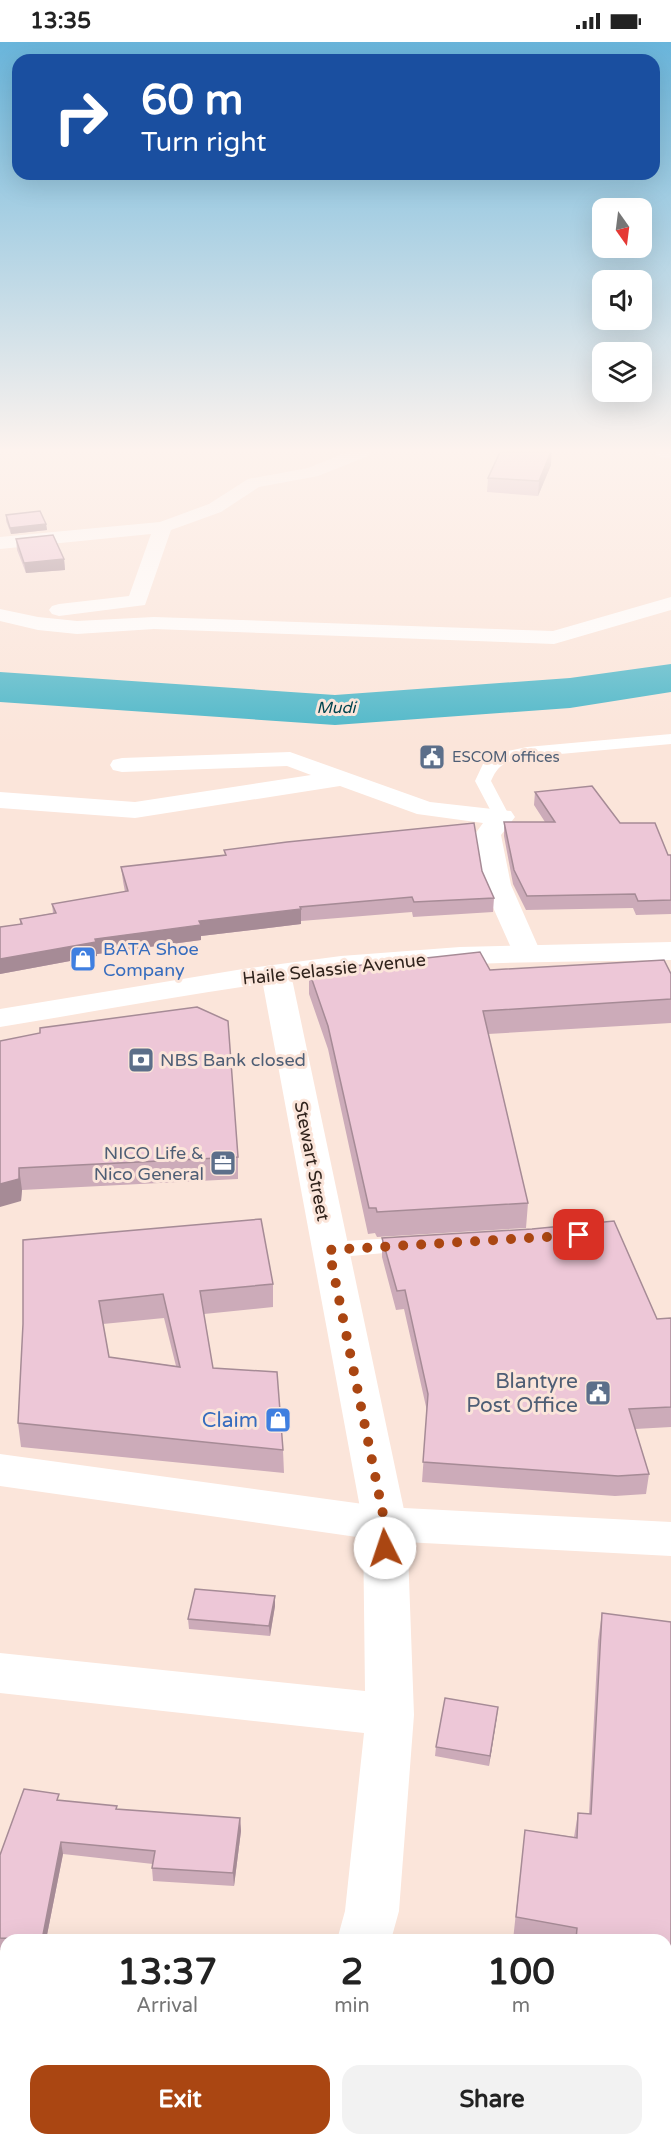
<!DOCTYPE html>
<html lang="en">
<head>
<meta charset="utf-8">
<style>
  :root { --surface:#fff; --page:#f2f2f2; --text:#222; --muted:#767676; --accent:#aa4612 }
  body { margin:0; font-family:"Varela Round",sans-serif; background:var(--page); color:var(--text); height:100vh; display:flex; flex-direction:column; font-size:22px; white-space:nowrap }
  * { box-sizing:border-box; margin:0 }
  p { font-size:20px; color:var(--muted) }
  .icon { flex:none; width:33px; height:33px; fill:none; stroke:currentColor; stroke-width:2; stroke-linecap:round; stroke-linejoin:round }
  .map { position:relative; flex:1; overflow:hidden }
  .drawer { position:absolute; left:0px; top:1892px; width:672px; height:212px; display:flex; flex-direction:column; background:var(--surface); border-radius:18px 18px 0 0; box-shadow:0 6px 24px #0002 }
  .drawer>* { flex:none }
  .guide { position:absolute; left:12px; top:12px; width:648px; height:126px; border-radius:18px; box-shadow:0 6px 24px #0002; background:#1a4fa0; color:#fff; overflow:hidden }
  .needle { width:39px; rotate:166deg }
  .controls { position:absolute; left:592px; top:156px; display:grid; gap:12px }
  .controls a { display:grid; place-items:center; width:60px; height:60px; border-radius:12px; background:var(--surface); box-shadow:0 6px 24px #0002; font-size:30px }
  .pin { position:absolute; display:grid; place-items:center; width:51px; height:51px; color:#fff; margin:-26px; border-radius:12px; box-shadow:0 3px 9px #0006 }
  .me { position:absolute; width:66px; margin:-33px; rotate:356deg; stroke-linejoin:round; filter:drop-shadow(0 0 4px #0008) }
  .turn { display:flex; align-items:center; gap:21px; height:126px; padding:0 30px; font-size:27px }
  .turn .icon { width:78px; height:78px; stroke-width:2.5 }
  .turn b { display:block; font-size:42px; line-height:51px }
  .eta { display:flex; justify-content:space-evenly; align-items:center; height:102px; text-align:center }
  .eta b { font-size:36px; font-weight:700; line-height:42px }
  .action { display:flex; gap:12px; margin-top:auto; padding:12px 30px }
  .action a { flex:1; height:69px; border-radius:18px; background:var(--accent); color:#fff; font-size:24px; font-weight:700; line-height:69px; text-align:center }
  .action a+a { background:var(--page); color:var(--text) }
  .status { display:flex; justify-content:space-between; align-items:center; height:42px; padding:0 30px; background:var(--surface); direction:ltr }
  .status svg { height:16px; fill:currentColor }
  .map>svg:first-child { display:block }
</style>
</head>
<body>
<div class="status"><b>13:35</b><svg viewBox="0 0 49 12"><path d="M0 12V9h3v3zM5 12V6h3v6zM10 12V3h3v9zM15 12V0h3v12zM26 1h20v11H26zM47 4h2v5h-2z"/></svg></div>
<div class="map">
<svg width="671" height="2102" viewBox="0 0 671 2102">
  <rect width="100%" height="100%" fill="#fbe5da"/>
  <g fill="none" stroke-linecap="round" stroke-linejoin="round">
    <!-- river -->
    <path fill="#4ab6c8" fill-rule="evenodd" d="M671 622V650L570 666 335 683 0 660V630L335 653 570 636Z"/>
    <!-- service -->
    <path fill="#fff" fill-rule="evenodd" d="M671 692V702L527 715C508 719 499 720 491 739L510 775 502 780 494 775 475 739 483 722 499 711 527 705Z
      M410 1195 418 1198 422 1203 418 1208 329 1216 321 1213 317 1208 321 1203 329 1200Z"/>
    <!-- minor -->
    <path fill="#fff" fill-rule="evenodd" d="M347 410H370L368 414 318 434 259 445 221 470 171 488 145 563 59 574 52 572 49 568 52 564 59 562 129 554 151 492 0 507V495L160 480 209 462 248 437 308 426Z
      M671 555V568L554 602 154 587 77 592 38 588 0 579V567L38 575 77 579 154 575 553 589Z
      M290 710 430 760 511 769 515 775 501 793 511 843 541 911 536 917 526 920 516 917 483 843 475 792 483 781 417 772 340 744 135 776 0 766V750L135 760 311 733 287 724 122 730 113 728 110 723 113 718 122 716Z
      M276 923 287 926 291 932 407 1482 414 1673 399 1869 391 1898H337L345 1869 364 1691 0 1651V1611L365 1649 363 1482 261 932 265 926Z
      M0 2026 6 2028V2086L0 2084Z
      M95 2097H168L170 2102H97Z
      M251 2097H313L311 2102H249Z"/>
    <!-- tertiary -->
    <path fill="#fff" fill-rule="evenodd" d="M655 410H671V417L657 414Z"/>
    <!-- trunk -->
    <path fill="#fff" fill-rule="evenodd" d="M671 900V918C577 920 483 919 390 927 259 938 130 964 0 985V967L243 927 341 914 460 905Z
      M0 1412 385 1465 671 1480V1514L385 1499 0 1444Z"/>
  </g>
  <!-- wall -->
  <path fill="#ccabb9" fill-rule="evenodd" d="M500 410H552L551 423 538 454 487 450 488 436Z
    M6 473 46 482 47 488 11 492 6 479Z
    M16 497 64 517 65 528 26 531 17 508Z
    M535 750 620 781 668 813H671V872L636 873 633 866 526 868 513 842 504 794V780H545L534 763Z
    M224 808 482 829 494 856 493 870 413 875 412 870 301 879V882L201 894V898L97 912V914L0 932V885L20 882V877L53 871 52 862 125 850 123 839 121 825 225 813Z
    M490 928 671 932V981L488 992 528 1161 526 1186 377 1195 375 1191 368 1192 328 1007 309 952V929Z
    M0 999 238 1115V1137L22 1148 21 1159Z
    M382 1196 657 1277 671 1276V1385L635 1387 649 1432 646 1452 615 1454 422 1440 427 1369 404 1267 396 1268 382 1215Z
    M23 1198 273 1242V1265L204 1272 213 1326 283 1408 284 1431 21 1405 18 1381 23 1282ZM164 1276 176 1324 109 1315 103 1282Z
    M275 1554V1564L270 1594 189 1587 188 1577Z
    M602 1571 671 1580V2102H408L409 2097H666V1898H513L525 1788 574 1795 578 1771 589 1772 598 1599Z
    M497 1674 489 1724 435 1714 436 1705Z
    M60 1758 117 1767 240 1776 241 1789 234 1844 153 1839 152 1826 153 1822 63 1812 46 1898H6V1908H0V1813Z"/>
  <!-- shaded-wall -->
  <path fill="#a68b96" d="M551 410V423L538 454 539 439Z
    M46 482 47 488 11 492 10 486Z
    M64 517 65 528 26 531 24 521Z
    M301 867V882L201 894V898L97 912V914L0 932V917L95 897 199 879Z
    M19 1126 22 1148 21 1159 0 1165V1142Z
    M275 1554V1564L270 1594 269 1584Z
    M498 1665 497 1674 489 1724 490 1714Z
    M240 1776 241 1789 234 1844 233 1831Z
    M61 1800 63 1812 46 1898H42Z"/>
  <!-- building -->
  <path fill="#edc7d7" stroke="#a68b96" stroke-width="1.5" fill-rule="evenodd" d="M500 410H551L539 439 488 436Z
    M40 469 46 482 10 486 6 473Z
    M53 493 64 517 24 521 16 497Z
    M592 744 620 781H655L668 813H671V858L638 859 635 852 527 854 514 828 504 780H555L535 750Z
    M474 781 482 829 494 856 414 860 412 855 300 865 301 867 199 879 201 883 95 897 96 900 0 917V885L22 882 20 877 56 871 52 862 128 849 121 825 226 813 224 808 287 800Z
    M480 910 490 928 664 918 671 932V957L483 969 528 1161 377 1170 376 1166H369L328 984 309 929Z
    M197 965 228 979 238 1115 19 1126V1137L0 1142V999L40 991V986Z
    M261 1177 273 1242 200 1249 213 1326 277 1330 283 1408 18 1381 23 1282V1198ZM163 1252 180 1325 109 1315 99 1259Z
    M614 1179 657 1277 671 1276V1365L629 1367 649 1432 618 1434 423 1420 428 1352 405 1248 397 1249 382 1196 532 1187Z
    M195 1547 275 1554 269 1584 188 1577Z
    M602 1571 671 1580V2102H408L409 2097H666V1898H576L577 1886 516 1875 525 1788 577 1796 578 1771 591 1772Z
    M445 1656 498 1665 490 1714 436 1705Z
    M24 1747 59 1752 57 1758 117 1764 116 1767 240 1776 233 1831 152 1826 155 1809 61 1800 42 1898 0 1896V1813Z"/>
  <!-- sky -->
  <linearGradient id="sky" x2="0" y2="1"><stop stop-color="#69b5db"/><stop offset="0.58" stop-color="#fdf3ee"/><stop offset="1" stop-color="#fdf3ee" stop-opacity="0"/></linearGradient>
  <rect width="671" height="704" fill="url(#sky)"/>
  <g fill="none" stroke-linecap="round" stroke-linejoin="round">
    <!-- route -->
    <path stroke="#aa4612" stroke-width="10" stroke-dasharray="0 18" d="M385 1506V1482L329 1208 579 1193"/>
  </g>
  <!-- icons -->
  <defs>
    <symbol id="civic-square" viewBox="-11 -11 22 22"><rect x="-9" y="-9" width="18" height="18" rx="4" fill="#5c6f8a" stroke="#fbe5da"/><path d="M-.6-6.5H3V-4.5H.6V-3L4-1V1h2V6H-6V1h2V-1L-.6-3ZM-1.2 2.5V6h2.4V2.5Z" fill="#fff"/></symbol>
    <symbol id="shop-square" viewBox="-11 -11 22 22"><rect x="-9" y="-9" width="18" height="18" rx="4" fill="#3f7fe0" stroke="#fbe5da"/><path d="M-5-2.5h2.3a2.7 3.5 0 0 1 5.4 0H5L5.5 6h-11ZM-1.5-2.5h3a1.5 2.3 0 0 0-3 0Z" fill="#fff"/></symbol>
    <symbol id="bank-square" viewBox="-11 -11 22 22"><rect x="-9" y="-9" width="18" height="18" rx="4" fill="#5c6f8a" stroke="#fbe5da"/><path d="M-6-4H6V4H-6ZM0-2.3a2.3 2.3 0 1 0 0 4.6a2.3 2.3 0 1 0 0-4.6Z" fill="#fff"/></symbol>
    <symbol id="office-square" viewBox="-11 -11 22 22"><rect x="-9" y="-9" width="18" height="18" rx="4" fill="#5c6f8a" stroke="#fbe5da"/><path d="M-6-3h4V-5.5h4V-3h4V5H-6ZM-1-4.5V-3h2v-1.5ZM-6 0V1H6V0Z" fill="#fff"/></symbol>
  </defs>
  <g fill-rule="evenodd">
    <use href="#civic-square" x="417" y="700" width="30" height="30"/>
    <use href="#shop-square" x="68" y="902" width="30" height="30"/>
    <use href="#bank-square" x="126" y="1003" width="30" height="30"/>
    <use href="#office-square" x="208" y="1106" width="30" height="30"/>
    <use href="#civic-square" x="583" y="1336" width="30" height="30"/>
    <use href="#shop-square" x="263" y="1363" width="30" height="30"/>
  </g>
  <g text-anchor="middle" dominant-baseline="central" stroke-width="6" stroke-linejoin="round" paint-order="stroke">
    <!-- far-service labels -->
    <g font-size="15" fill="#4e5e75" stroke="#fbe5da" text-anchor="start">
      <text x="452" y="715">ESCOM offices</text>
    </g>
    <!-- far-water labels -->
    <g font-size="16" font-style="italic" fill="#00444e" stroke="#fbe5da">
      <text x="336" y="666">Mudi</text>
    </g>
    <!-- shop labels -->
    <g font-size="18" fill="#366cbe" stroke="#fbe5da" text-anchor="start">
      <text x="103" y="907">BATA Shoe<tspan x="103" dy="21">Company</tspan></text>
    </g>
    <!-- street labels -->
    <g font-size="18" fill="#30231c" stroke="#fbe5da">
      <text transform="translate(334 927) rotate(-6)">Haile Selassie Avenue</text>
      <text transform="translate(312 1119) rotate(79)">Stewart Street</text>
    </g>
    <!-- service labels -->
    <g font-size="18" fill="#4e5e75" stroke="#fbe5da" text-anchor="start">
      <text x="160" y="1018">NBS Bank closed</text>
      <text x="204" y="1111" text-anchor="end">NICO Life &amp;<tspan x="204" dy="21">Nico General</tspan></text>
    </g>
    <!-- near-service labels -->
    <g font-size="21" fill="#4e5e75" stroke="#fbe5da" text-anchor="end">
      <text x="578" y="1339">Blantyre<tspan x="578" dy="24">Post Office</tspan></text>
    </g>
    <!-- near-shop labels -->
    <g font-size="21" fill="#366cbe" stroke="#fbe5da" text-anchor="end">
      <text x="258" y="1378">Claim</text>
    </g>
  </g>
</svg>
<div class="controls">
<a><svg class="needle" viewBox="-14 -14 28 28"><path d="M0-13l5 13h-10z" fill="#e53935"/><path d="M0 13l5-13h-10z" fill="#767676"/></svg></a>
<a><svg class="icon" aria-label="sound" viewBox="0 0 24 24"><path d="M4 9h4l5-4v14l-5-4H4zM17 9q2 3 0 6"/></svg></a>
<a><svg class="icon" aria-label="layers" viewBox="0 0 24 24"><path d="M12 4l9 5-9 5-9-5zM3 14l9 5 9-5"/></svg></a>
</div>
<div class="pin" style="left:579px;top:1193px;background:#d93025"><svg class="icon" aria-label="arrive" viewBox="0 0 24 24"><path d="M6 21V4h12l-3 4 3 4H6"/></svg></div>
<svg class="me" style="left:385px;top:1506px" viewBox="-20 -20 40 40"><circle r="19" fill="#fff"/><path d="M0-13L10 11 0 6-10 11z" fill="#aa4612"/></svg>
<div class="guide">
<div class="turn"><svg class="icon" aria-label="right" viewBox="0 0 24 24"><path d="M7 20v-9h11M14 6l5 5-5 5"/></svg><div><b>60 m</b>Turn right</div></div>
</div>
<section class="drawer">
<div class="eta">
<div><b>13:37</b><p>Arrival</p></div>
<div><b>2</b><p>min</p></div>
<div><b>100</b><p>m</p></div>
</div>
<div class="action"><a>Exit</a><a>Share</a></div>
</section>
</div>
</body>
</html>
